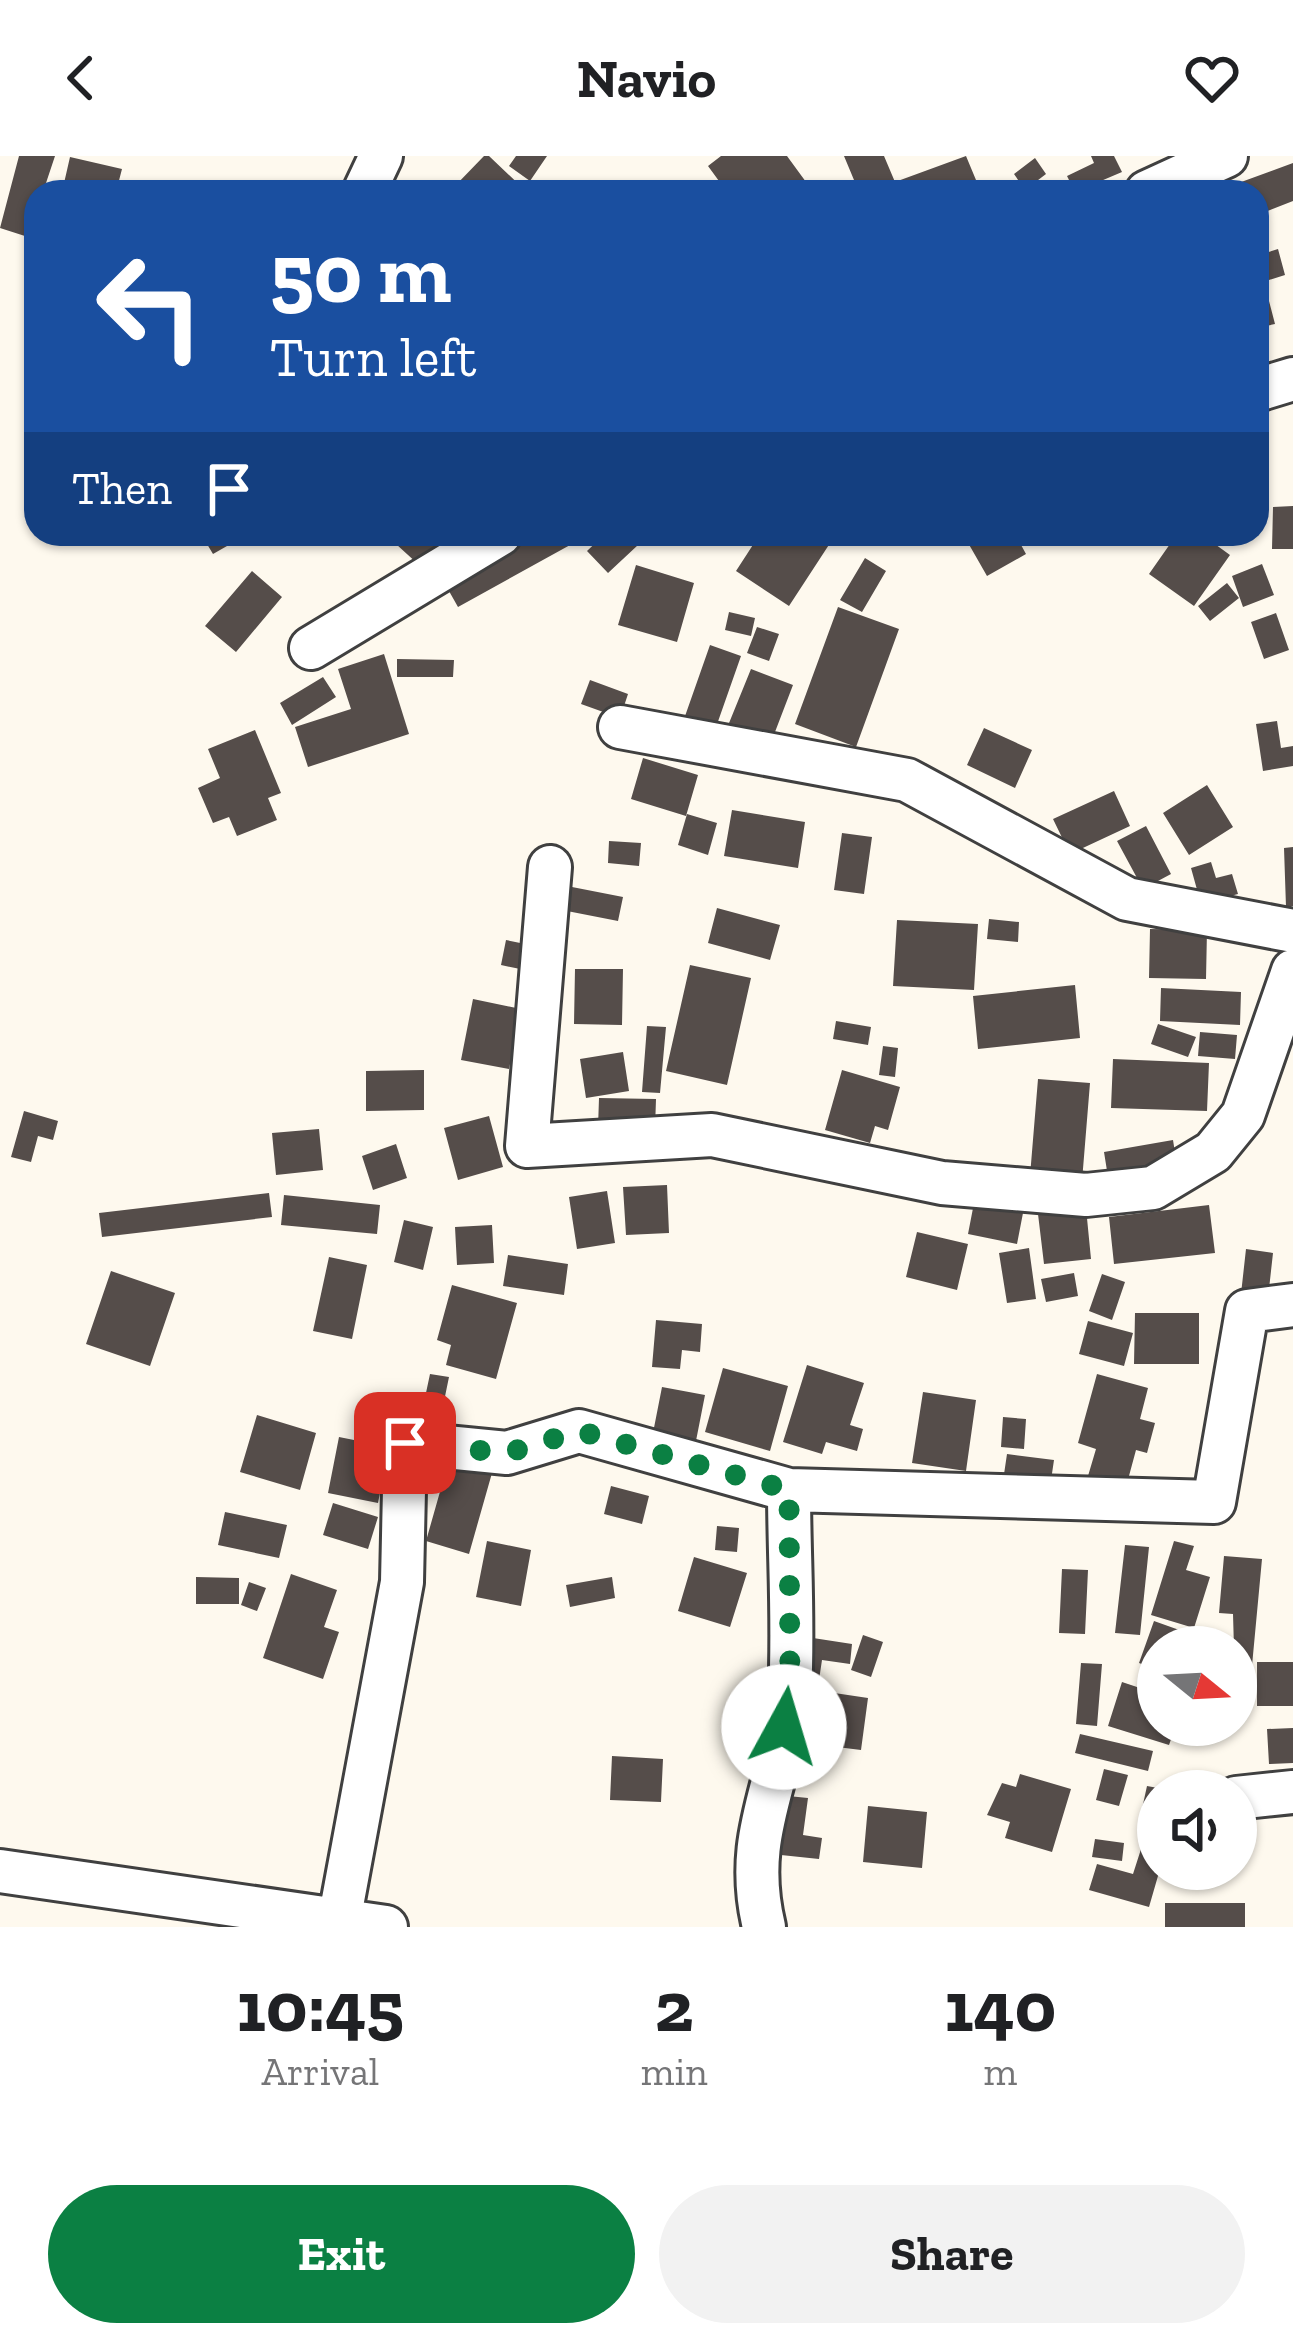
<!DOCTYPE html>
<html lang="en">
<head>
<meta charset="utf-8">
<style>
  :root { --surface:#fff; --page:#f2f2f2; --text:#202124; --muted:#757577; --accent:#0b8043 }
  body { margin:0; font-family:"Zilla Slab",serif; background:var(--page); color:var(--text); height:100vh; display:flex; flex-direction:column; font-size:45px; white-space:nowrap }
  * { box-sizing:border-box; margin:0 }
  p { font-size:39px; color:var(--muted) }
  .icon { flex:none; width:66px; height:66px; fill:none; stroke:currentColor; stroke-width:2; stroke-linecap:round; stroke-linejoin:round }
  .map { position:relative; height:1771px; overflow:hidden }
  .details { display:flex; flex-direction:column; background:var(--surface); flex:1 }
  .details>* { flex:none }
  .top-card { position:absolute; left:24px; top:24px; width:1245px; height:366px; border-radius:36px; box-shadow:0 3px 9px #0004; background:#1a4fa0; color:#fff; overflow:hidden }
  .needle { width:78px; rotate:108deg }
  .buttons { position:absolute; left:1137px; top:1470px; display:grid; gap:24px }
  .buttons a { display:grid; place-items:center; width:120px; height:120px; border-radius:50%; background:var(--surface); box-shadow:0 3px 9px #0004; font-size:60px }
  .pin { position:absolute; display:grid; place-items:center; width:102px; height:102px; color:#fff; margin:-51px; border-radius:24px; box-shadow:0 6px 18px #0006 }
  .me { position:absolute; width:132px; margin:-66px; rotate:6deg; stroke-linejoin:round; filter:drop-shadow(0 0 9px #0008) }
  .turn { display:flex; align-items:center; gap:42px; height:252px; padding:0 48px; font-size:54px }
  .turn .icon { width:156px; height:156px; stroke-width:2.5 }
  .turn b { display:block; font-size:84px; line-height:102px }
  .then { display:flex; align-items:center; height:114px; padding:0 48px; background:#0003; gap:24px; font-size:45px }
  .eta { display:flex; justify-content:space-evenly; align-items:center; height:204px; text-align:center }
  .eta b { font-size:72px; font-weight:700; line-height:84px }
  .button { display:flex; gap:24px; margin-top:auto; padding:24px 48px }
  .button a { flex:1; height:138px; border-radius:72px; background:var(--accent); color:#fff; font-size:48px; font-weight:700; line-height:138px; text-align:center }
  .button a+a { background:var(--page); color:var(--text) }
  header { display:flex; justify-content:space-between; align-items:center; height:156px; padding:0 48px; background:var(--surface); font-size:54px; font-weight:700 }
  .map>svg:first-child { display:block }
</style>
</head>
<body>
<header><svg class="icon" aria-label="back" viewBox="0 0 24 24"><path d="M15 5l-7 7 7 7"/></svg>Navio<svg class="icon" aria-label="heart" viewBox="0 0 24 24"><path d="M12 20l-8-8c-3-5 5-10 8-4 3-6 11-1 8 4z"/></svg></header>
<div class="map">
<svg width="1293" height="1771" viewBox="0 0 1293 1771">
  <rect width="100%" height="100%" fill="#fef9ee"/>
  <!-- building -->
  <path fill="#554d4a" d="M19 0H55L43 36H36L28 81 0 72Z
    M484 0H489L527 36H458L453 32Z
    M516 0H547L530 25 509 10Z
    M721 0H787L806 26 792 36H727L708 10Z
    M844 0H884L895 26 966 0 981 36H859Z
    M1091 0H1114L1122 16 1075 36 1067 20 1094 7Z
    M70 1 122 13 116 36H62Z
    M1035 2 1046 18 1025 34 1014 18Z
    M1293 7V45L1257 59V36H1235L1233 29Z
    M1278 93 1285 119 1269 124 1262 98Z
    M1257 99 1275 168 1257 172Z
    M1293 350V393H1272L1273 351Z
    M201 378H248L213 398Z
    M385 378H447L419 409Z
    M529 378H590L458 451 445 428Z
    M605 378H628L638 389 608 417 587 395Z
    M760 378H836L789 450 736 415Z
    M963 378H1015L1026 398 987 420Z
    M1177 378H1201L1230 399 1194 450 1149 418Z
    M865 402 886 415 862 456 840 444Z
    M1262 408 1274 439 1243 451 1232 420Z
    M636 409 694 427 677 486 618 469Z
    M252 415 282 441 236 496 205 470Z
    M1227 427 1239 442 1210 465 1198 450Z
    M838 451 899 473 856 591 795 568Z
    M729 456 755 462 751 480 725 474Z
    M1276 457 1289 494 1264 503 1251 466Z
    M757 471 779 478 769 505 747 497Z
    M710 489 741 500 715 574 684 563Z
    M384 498 409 578 308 611 295 571 351 553 338 513Z
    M397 503 454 504 453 521H397Z
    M751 513 793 529 770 589 727 572Z
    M323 521 336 541 292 569 280 547Z
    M590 524 628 538 620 562 581 548Z
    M1277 565 1281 592 1293 590V610L1263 615 1256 568Z
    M984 572 1032 594 1015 632 967 609Z
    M255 574 281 637 268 642 277 664 237 680 229 661 213 667 198 632 220 622 208 593Z
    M643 602 698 619 686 660 631 643Z
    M1207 629 1233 671 1189 699 1163 657Z
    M1114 635 1130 670 1070 698 1053 663Z
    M732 654 805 666 798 712 724 700Z
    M687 658 717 667 708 699 678 689Z
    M1146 670 1171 718 1143 733 1117 685Z
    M842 677 872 681 864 738 834 734Z
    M609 685 641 687 639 710 608 707Z
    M1293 691V750L1286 751 1284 692Z
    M1211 706 1216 722 1232 718 1238 738 1201 748 1191 712Z
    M572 731 623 741 618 765 567 755Z
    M717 752 780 769 770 804 708 787Z
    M989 763 1019 766 1018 786 987 783Z
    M897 764 978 768 974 834 893 830Z
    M1150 773 1207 774 1206 823 1149 822Z
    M506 784 530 789 525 814 501 809Z
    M690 809 751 822 727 929 666 915Z
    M575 813H623L622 869 574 868Z
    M1075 829 1080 882 978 893 973 840Z
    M1161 832 1241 836 1240 869 1160 865Z
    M473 843 521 853 509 913 461 904Z
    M836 865 871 871 868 889 833 883Z
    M1158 868 1196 881 1188 901 1151 888Z
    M647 870 666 871 660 937 642 936Z
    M1200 876 1237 879 1235 903 1198 900Z
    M883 890 898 892 895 921 879 919Z
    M623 896 629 935 586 942 580 903Z
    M1113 903 1209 907 1207 955 1111 952Z
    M424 914V954L366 955V915Z
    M842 914 900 931 888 974 875 970 870 987 825 974Z
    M1038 923 1090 927 1082 1025 1030 1020Z
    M599 942 656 943 655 973 598 972Z
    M24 955 58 965 53 984 38 980 31 1006 11 1001Z
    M489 960 503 1011 458 1024 444 972Z
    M319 973 323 1014 276 1019 272 977Z
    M1173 984 1177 1009 1108 1021 1104 996Z
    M396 988 407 1022 373 1034 362 1000Z
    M667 1029 669 1077 626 1079 623 1031Z
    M607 1035 615 1087 577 1093 569 1041Z
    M269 1037 272 1061 102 1081 99 1057Z
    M284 1039 380 1049 377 1078 281 1069Z
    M974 1047 1023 1057 1017 1088 968 1078Z
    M1209 1049 1215 1097 1114 1108 1109 1061Z
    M1086 1052 1091 1103 1044 1108 1038 1058Z
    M404 1064 433 1071 423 1114 394 1106Z
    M492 1069 494 1107 457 1109 455 1071Z
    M917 1076 968 1088 957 1134 906 1121Z
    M1029 1092 1036 1143 1007 1147 999 1097Z
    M1246 1093 1273 1097 1268 1142 1241 1138Z
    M508 1099 568 1108 564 1139 503 1130Z
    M329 1101 367 1109 352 1183 313 1175Z
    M111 1115 175 1137 150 1210 86 1188Z
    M1074 1117 1078 1140 1046 1146 1041 1123Z
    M1102 1118 1125 1126 1112 1164 1089 1155Z
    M452 1129 517 1147 496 1223 446 1209 451 1189 437 1184Z
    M1135 1157H1199V1208H1134Z
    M656 1164 702 1168 700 1196 682 1194 680 1213 652 1211Z
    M1088 1165 1133 1177 1124 1210 1079 1198Z
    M807 1209 864 1227 850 1269 863 1273 857 1295 826 1286 822 1298 783 1286Z
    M723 1212 788 1230 770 1295 705 1276Z
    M430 1218 449 1221 442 1255 423 1251Z
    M1097 1218 1148 1232 1140 1263 1155 1267 1147 1297 1136 1294 1126 1331 1088 1320 1096 1293 1078 1287Z
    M662 1231 705 1239 694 1295 651 1287Z
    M923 1236 976 1244 966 1315 912 1307Z
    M257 1259 316 1277 300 1334 240 1316Z
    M1003 1261 1026 1263 1024 1293 1001 1291Z
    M339 1281 389 1291 378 1347 328 1337Z
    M1007 1298 1054 1304 1050 1331 1003 1325Z
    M449 1304 492 1317 469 1398 426 1385Z
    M611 1330 649 1340 642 1368 604 1358Z
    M333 1347 378 1361 368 1393 323 1379Z
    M225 1356 287 1369 279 1402 218 1389Z
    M717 1370 739 1372 737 1396 715 1394Z
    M487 1385 531 1394 521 1450 476 1441Z
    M1174 1385 1194 1390 1186 1414 1210 1421 1194 1472 1151 1459Z
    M1125 1389 1149 1391 1140 1479 1115 1477Z
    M1224 1400 1262 1403 1247 1563 1236 1562 1233 1458 1219 1457Z
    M694 1401 747 1417 730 1471 678 1455Z
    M1062 1413 1088 1414 1085 1478 1059 1477Z
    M291 1418 337 1434 324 1471 339 1476 323 1523 263 1502Z
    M196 1421 239 1422V1448H196Z
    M612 1421 615 1442 570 1451 566 1429Z
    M249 1426 266 1432 257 1455 241 1449Z
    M1154 1465 1182 1475 1176 1491H1158V1514L1139 1507Z
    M863 1479 883 1486 871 1521 851 1514Z
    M800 1480 852 1488 850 1508 822 1504 819 1524 794 1520Z
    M1257 1506H1293V1550H1257Z
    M1081 1507 1102 1508 1097 1570 1076 1568Z
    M1122 1526 1158 1538V1569H1176L1169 1589 1108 1570Z
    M821 1535 868 1542 861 1594 813 1588Z
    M1293 1572V1607L1269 1608 1267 1573Z
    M1080 1578 1153 1595 1148 1615 1075 1597Z
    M612 1600 663 1603 661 1646 610 1644Z
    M1104 1613 1128 1619 1119 1650 1096 1644Z
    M1020 1618 1071 1633 1052 1696 1005 1682 1010 1666 987 1659 1002 1627 1016 1631Z
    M1147 1630 1158 1632V1667L1140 1662Z
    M788 1640 808 1642 803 1679 822 1682 819 1703 781 1699Z
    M868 1650 927 1656 922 1712 863 1706Z
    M1095 1683 1124 1687 1122 1705 1092 1701Z
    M1142 1690 1158 1695 1160 1713 1149 1751 1089 1734 1097 1708 1133 1718Z
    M1165 1747H1245V1771H1165Z"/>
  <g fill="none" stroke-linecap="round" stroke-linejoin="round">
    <defs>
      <path id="minor" d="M364 36 381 0
        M1147 36 1226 0
        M1257 234 1293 223
        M311 492 500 378
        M620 571 907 624 1127 743 1293 775
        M550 711 527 990 712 979 942 1027 1086 1039 1153 1032 1213 996 1243 959 1293 815
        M1236 1642 1293 1636
        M0 1715 386 1771
        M338 1771 402 1426 405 1287 507 1297 579 1275 789 1334 1214 1346 1247 1155 1293 1149
        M764 1771C741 1676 784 1626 790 1537 794 1470 789 1401 789 1334"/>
    </defs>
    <!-- minor casing -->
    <use href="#minor" stroke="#404040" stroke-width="48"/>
    <!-- minor -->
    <use href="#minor" stroke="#fff" stroke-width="42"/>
  </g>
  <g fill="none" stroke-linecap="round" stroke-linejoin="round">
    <!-- route -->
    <path stroke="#0b8043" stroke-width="21" stroke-dasharray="0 37.8" d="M405 1287 507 1297 579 1275 789 1334 790 1539 784 1571"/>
  </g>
</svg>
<div class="buttons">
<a><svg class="needle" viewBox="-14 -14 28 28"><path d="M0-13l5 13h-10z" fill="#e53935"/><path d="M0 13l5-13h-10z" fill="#757577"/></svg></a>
<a><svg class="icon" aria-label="sound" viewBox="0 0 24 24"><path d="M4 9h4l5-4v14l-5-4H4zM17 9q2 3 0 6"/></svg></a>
</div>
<div class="pin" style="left:405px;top:1287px;background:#d93025"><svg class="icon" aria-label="arrive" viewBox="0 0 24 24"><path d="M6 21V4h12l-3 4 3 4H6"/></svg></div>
<svg class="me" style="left:784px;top:1571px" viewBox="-20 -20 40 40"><circle r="19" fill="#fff"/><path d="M0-13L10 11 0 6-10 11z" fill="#0b8043"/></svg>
<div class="top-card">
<div class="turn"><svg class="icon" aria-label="left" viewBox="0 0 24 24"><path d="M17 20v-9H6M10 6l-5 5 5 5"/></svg><div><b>50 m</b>Turn left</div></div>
<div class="then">Then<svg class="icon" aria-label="arrive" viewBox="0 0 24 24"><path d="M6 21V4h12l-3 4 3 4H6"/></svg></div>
</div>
</div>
<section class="details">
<div class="eta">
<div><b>10:45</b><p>Arrival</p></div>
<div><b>2</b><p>min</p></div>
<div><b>140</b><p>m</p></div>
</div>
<div class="button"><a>Exit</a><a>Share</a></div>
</section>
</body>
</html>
